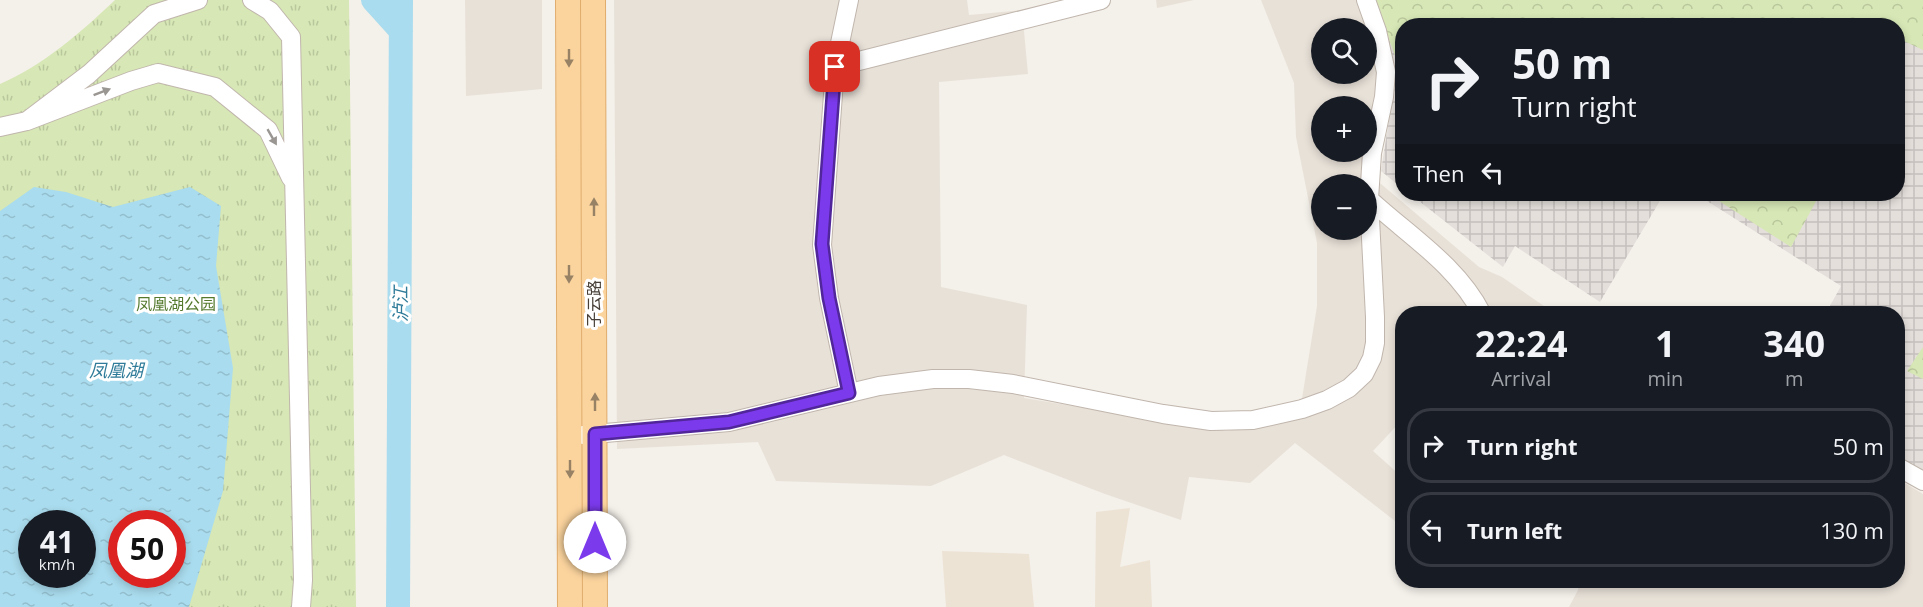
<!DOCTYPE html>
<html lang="en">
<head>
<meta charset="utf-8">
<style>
  :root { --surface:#171b24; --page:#242831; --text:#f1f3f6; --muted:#9ea1a6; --line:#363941 }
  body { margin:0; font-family:"Open Sans","Noto Sans SC",sans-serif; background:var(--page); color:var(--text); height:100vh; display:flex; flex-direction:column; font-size:22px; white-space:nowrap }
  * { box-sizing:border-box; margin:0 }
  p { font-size:20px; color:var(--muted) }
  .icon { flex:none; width:33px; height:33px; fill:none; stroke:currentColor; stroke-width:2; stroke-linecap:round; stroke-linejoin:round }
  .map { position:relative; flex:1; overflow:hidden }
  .drawer { position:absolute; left:1395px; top:306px; width:510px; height:282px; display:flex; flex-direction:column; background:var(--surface); border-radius:24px; box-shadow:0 3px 9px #0003 }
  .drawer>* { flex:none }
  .top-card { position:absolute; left:1395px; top:18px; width:510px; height:183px; border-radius:24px; box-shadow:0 3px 9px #0003; background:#171b24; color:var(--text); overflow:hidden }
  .buttons { position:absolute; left:1311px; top:18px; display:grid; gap:12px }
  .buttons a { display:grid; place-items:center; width:66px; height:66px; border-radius:50%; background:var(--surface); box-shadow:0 3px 9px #0003; font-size:30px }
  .speed { position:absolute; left:18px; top:510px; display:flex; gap:12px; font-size:30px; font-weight:700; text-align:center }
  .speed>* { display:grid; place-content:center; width:78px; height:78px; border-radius:50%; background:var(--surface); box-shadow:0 3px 9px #0003; line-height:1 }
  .speed small { font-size:15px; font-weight:400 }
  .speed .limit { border:9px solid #d22; background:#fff; color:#111 }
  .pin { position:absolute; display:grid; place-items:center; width:51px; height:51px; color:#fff; margin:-26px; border-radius:12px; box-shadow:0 3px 9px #0006 }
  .me { position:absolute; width:66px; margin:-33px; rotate:0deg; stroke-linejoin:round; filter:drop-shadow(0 0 4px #0008) }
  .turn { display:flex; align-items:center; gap:21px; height:126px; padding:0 18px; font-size:27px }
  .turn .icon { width:78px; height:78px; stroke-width:2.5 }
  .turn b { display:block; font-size:42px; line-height:51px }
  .then { display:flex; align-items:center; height:57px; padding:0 18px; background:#0003; gap:12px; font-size:22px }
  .eta { display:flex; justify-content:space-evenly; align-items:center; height:102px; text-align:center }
  .eta b { font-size:36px; font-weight:700; line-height:42px }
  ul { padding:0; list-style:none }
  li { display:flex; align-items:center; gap:18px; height:75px; margin:0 12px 9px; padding:0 6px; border:3px solid var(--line); border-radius:24px }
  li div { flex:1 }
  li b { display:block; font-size:22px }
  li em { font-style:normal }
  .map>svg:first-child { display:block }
</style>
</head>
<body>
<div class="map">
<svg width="1923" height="607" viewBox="0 0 1923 607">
  <defs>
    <pattern id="industrial-grid" width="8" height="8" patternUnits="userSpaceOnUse" patternTransform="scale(1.5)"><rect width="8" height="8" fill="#e4dfdb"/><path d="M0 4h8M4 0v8" fill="none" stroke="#c5c0bd"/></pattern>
    <pattern id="forest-crowns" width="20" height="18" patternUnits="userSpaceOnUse" patternTransform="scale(1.5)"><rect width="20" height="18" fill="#d7e7b5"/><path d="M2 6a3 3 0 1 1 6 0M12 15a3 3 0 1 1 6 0" fill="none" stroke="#bac79c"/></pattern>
    <pattern id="park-tufts" width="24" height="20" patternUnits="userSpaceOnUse" patternTransform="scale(1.5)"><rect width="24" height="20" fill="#d7e7b5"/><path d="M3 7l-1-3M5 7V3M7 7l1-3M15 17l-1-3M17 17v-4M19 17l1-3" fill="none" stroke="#bac79c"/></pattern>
    <pattern id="water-ripples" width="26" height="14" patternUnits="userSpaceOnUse" patternTransform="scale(1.5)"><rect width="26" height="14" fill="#a9dcee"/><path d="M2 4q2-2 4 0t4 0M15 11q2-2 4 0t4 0" fill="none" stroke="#93becd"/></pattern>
  </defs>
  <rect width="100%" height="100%" fill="#f4f0ea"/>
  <!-- residential -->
  <path fill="#e8e1d8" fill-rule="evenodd" d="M465 0H542V89L466 96Z
    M614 0H967L969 15 1022 10 1028 74 939 82 941 287 1027 305 1024 398 1227 431 1299 417 1317 306V243L1296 137 1294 83 1261 0H1360L1381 84 1367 147 1366 106H1322V152H1365L1361 167 1479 267 1502 277 1554 313 1402 314V420L1373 451 1402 477V515L1395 521 1295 443 1250 483 1189 477 1181 520 1105 494 1004 455 931 486 776 481 758 442 617 449ZM1322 28H1366V74H1322ZM1322 184H1366V230H1322Z
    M1156 0H1194L1157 8Z
    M1898 479 1923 494V607H1569L1578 590 1580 581 1898 580Z"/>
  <!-- industrial -->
  <path fill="url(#industrial-grid)" d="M1923 0V474L1898 459V314L1826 313 1841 286 1696 194H1898V26H1402V188L1381 171 1395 81 1390 58 1377 13Z
    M1410 194H1664L1600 302 1515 246 1503 267Z"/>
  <!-- education -->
  <path fill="#ede3d5" d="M1130 508 1120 567 1150 560 1152 607H1095L1096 512Z
    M942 551 1029 554 1034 607H946Z"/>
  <!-- forest -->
  <path fill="url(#forest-crowns)" d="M1375 0H1923V50L1904 41 1898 52V26H1402V65L1399 67Z
    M1708 194H1820L1791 247Z
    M1923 347V379L1907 371Z"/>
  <!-- park -->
  <path fill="url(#park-tufts)" fill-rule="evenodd" d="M115 0H349L356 607H0V84C44 65 80 33 115 0ZM32 524H82V574H32ZM122 524H172V574H122Z"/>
  <!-- water -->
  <path fill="url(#water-ripples)" fill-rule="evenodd" d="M34 187 66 192 113 207 190 187 221 206 216 266 233 368 223 491 189 607H0V211ZM32 524H82V574H32ZM122 524H172V574H122Z"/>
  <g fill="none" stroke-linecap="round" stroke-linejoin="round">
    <!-- river -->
    <path stroke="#a9dcee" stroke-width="24" d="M373 0 401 31
      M398 607 401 0"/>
    <defs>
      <path id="minor" d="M252 0 270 11 291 37 303 580 301 607
        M1366 0 1377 31 1386 72 1384 97 1372 153 1369 199
        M835 67 849 0
        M27 121 131 81 158 73 215 87 268 130 291 178
        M0 127 27 121 89 74 154 14 198 0
        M849 393 829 298 822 245 835 67 1101 0
        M583 435 729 422 879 386 933 379H969L1013 384 1163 414 1211 421 1253 420 1302 409 1327 400 1349 388 1364 374 1372 358 1375 343V317L1369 199C1408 235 1457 265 1482 314
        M1898 467 1923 481"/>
      <path id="major" d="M568 0 570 607
        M593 0 595 607"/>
    </defs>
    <!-- minor casing -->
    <use href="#minor" stroke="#c0b6ad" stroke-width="20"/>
    <!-- major casing -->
    <use href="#major" stroke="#e0ad6d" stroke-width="26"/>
    <!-- minor -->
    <use href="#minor" stroke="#fff" stroke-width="18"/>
    <!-- major -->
    <use href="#major" stroke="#fad39d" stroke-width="24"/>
  </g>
  <!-- one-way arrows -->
  <defs><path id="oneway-solid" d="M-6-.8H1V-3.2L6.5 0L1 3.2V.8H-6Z" transform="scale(1.5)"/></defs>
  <g fill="#988265">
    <use href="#oneway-solid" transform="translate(569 58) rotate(90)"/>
    <use href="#oneway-solid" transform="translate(594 207) rotate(-90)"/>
    <use href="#oneway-solid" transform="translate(569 274) rotate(90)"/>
    <use href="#oneway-solid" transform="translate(595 402) rotate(-90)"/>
    <use href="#oneway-solid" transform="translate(570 469) rotate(90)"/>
  </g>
  <g fill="#9a9692">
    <use href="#oneway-solid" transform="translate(102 92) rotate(-21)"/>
    <use href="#oneway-solid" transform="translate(272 137) rotate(60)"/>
  </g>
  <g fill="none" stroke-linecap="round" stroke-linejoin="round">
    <defs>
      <path id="route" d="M595 542V434L729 422 849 393 829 298 822 244 835 67"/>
    </defs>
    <!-- route casing -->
    <use href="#route" stroke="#51269a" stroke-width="15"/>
    <!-- route -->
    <use href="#route" stroke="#7c3aed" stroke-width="10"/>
  </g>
  <g text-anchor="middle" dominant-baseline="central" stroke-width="6" stroke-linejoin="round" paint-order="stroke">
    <!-- park labels -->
    <g font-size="16" fill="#54792d" stroke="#fff">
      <text x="176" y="304">凤凰湖公园</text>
    </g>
    <!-- street labels -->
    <g font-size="16" fill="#484038" stroke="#fff">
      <text transform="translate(594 304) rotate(-90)">子云路</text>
    </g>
    <!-- water labels -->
    <g font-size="18" font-style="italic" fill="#2f7b99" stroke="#fff">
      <text transform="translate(400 304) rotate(-90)">泸江</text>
      <text x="116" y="370">凤凰湖</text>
    </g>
  </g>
</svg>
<div class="buttons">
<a><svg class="icon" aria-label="search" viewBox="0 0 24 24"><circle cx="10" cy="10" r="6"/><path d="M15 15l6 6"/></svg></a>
<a>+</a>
<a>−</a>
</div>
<div class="speed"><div>41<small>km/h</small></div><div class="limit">50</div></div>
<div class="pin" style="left:835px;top:67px;background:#d93025"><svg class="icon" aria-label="arrive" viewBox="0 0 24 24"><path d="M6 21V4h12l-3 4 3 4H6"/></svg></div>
<svg class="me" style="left:595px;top:542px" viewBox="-20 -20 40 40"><circle r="19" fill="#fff"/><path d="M0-13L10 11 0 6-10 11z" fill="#7c3aed"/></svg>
<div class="top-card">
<div class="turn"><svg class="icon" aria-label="right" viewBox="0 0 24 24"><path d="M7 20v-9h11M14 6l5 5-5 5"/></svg><div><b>50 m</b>Turn right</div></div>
<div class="then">Then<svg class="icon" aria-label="left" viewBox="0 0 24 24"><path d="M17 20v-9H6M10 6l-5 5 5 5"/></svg></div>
</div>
<section class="drawer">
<div class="eta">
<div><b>22:24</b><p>Arrival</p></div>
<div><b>1</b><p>min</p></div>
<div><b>340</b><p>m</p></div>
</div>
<ul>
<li><svg class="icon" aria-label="right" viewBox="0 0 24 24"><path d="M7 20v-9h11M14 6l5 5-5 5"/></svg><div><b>Turn right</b></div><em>50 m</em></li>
<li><svg class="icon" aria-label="left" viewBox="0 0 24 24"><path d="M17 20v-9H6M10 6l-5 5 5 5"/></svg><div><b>Turn left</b></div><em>130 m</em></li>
</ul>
</section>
</div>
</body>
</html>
